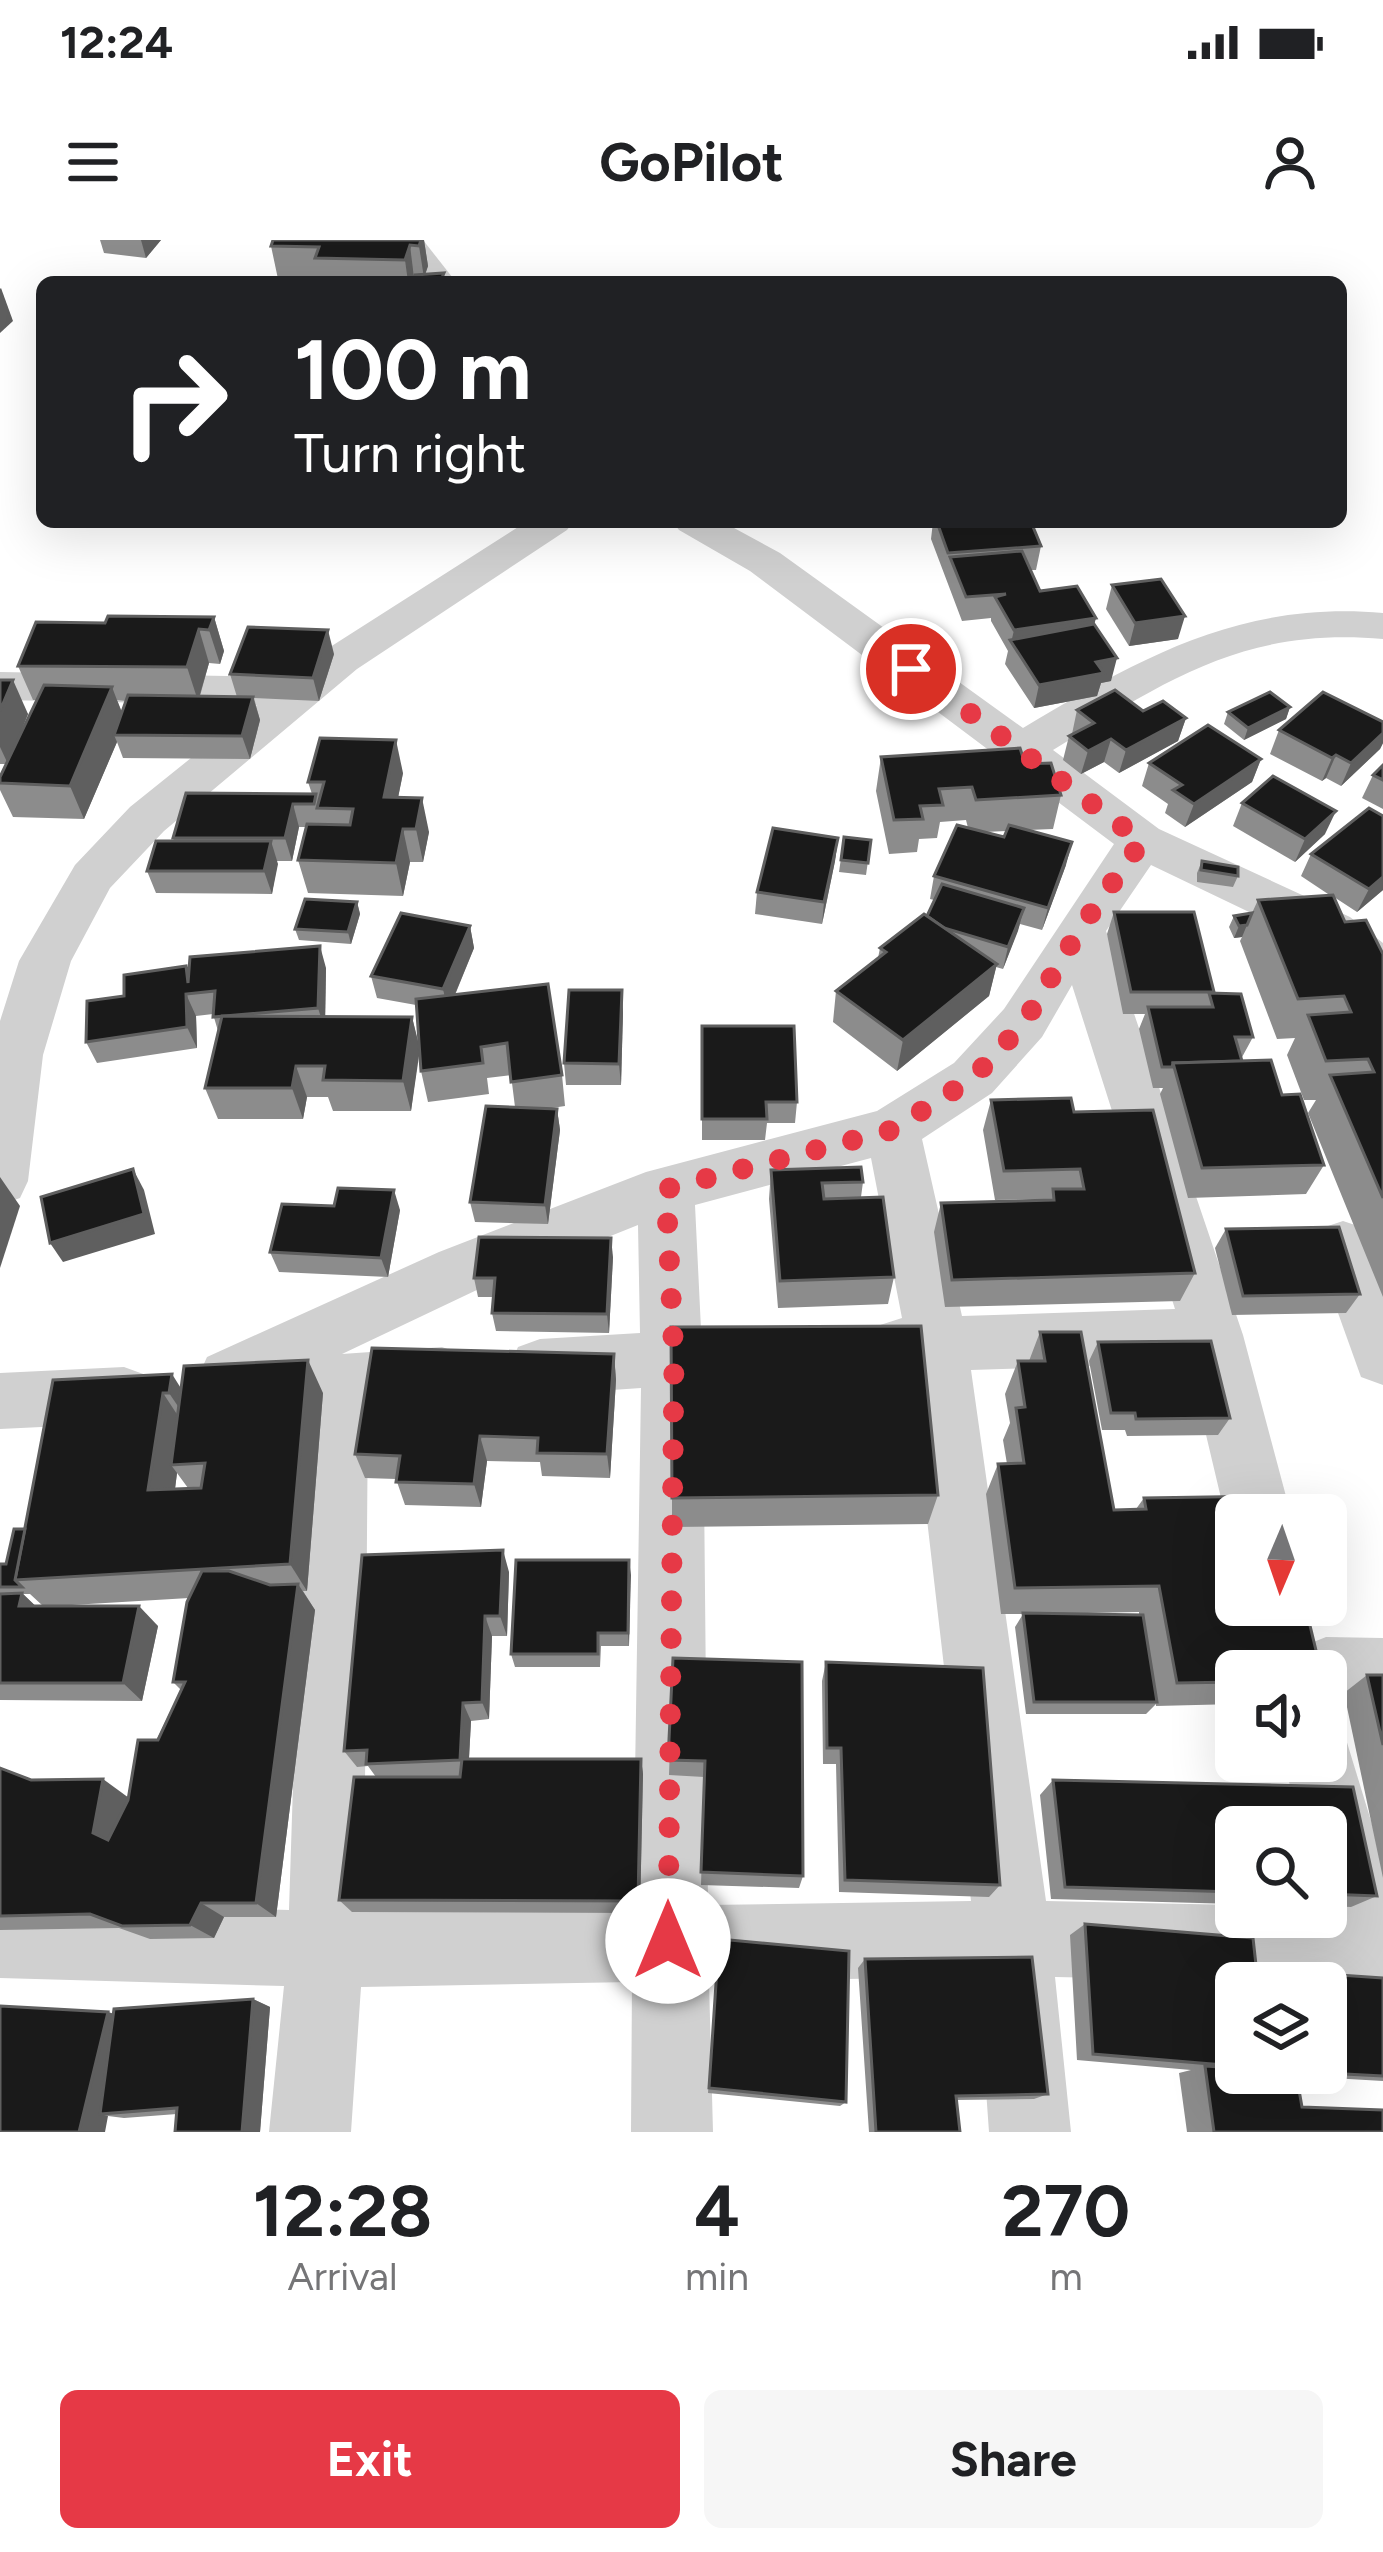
<!DOCTYPE html>
<html lang="en">
<head>
<meta charset="utf-8">
<style>
	body { margin:0; font-family:Figtree,sans-serif; background:#f6f6f6; color:#202124; height:100vh; display:flex; flex-direction:column; font-size:45px; white-space:nowrap }
	* { box-sizing:border-box; margin:0 }
	p { font-size:39px; color:#757577 }
	.icon { flex:none; width:66px; height:66px; fill:none; stroke:currentColor; stroke-width:2; stroke-linecap:round; stroke-linejoin:round }
	.map { position:relative; height:1892px; overflow:hidden }
	.panel { display:flex; flex-direction:column; background:#fff; flex:1 }
	.panel>* { flex:none }
	.banner { position:absolute; left:36px; top:36px; width:1311px; height:252px; border-radius:18px; box-shadow:0 12px 48px #0002; background:#202124; color:#fff; overflow:hidden }
	.needle { width:78px; rotate:182deg }
	.controls { position:absolute; left:1215px; top:1254px; display:grid; gap:24px }
	.controls a { display:grid; place-items:center; width:132px; height:132px; border-radius:18px; background:#fff; box-shadow:0 12px 48px #0002; font-size:60px }
	.pin { position:absolute; display:grid; place-items:center; width:102px; height:102px; color:#fff; margin:-51px; border:6px solid #fff; border-radius:50%; box-shadow:0 3px 12px #0007 }
	.me { position:absolute; width:132px; margin:-66px; rotate:0deg; stroke-linejoin:round; filter:drop-shadow(0 0 9px #0008) }
	.turn { display:flex; align-items:center; gap:42px; height:252px; padding:0 60px; font-size:54px }
	.turn .icon { width:156px; height:156px; stroke-width:2.5 }
	.turn b { display:block; font-size:84px; line-height:102px }
	.eta { display:flex; justify-content:space-evenly; align-items:center; height:204px; text-align:center }
	.eta b { font-size:72px; font-weight:700; line-height:84px }
	.action { display:flex; gap:24px; margin-top:auto; padding:24px 60px }
	.action a { flex:1; height:138px; border-radius:18px; background:#e63946; color:#fff; font-size:48px; font-weight:700; line-height:138px; text-align:center }
	.action a+a { background:#f6f6f6; color:#202124 }
	.status { display:flex; justify-content:space-between; align-items:center; height:84px; padding:0 60px; background:#fff; direction:ltr }
	.status svg { height:33px; fill:currentColor }
	header { display:flex; justify-content:space-between; align-items:center; height:156px; padding:0 60px; background:#fff; font-size:54px; font-weight:700 }
	.map>svg:first-child { display:block }
	.lines { fill:none; stroke-linecap:round; stroke-linejoin:round }
	.street { fill:#d0d0d0; fill-rule:evenodd }
	.wall { fill:#8c8c8c; fill-rule:evenodd }
	.shaded-wall { fill:#5f5f5f }
	.building { fill:#1a1a1a; stroke:#5f5f5f; stroke-width:3 }
	.route { stroke:#e63946; stroke-width:21; stroke-dasharray:0 37.8 }
</style>
</head>
<body>
<div class="status"><b>12:24</b><svg viewBox="0 0 49 12"><path d="M0 12V9h3v3zM5 12V6h3v6zM10 12V3h3v9zM15 12V0h3v12zM26 1h20v11H26zM47 4h2v5h-2z"/></svg></div>
<header><svg class="icon" aria-label="menu" viewBox="0 0 24 24"><path d="M4 6h16M4 12h16M4 18h16"/></svg>GoPilot<svg class="icon" aria-label="person" viewBox="0 0 24 24"><circle cx="12" cy="8" r="4"/><path d="M4 21q1-7 8-7t8 7"/></svg></header>
<div class="map">
<svg width="1383" height="1892" viewBox="0 0 1383 1892">
	<rect width="100%" height="100%" fill="#fff"/>
	<g class="lines">
		<g class="street">
			<path d="M390 0H423L456 42H421Z"/>
			<path d="M526 282H573L567 290 357 429 164 591 110 648 71 721 43 815 28 941 20 958 0 965V781L19 721 75 625 130 567 257 465 0 460V432L292 437 327 409Z"/>
			<path d="M673 282H723L780 313 1023 488C1142 417 1240 361 1383 373V399C1244 387 1167 440 1053 510L1159 589 1350 677 1383 703V750L1365 745 1314 703 1151 625 1106 691 1243 1095 1291 1275H1236L1235 1297 1225 1275 1189 1123 971 1130 1046 1661 1236 1665V1677H1326V1587H1300L1284 1521H1326V1488L1345 1496 1383 1620V1802L1355 1791 1339 1743 1055 1737 1071 1892H989L978 1737 709 1741 713 1892H631L632 1742 361 1747 351 1892H269L284 1746 0 1738V1662L289 1670 305 1172C257 1175 221 1187 198 1137L207 1117 439 1012 646 932 877 871 954 823 1004 769 1114 604 750 331 679 290ZM1072 745 1175 1069 962 1076 922 899 992 853 1042 797ZM871 918 902 1078 877 1086 868 1105 877 1124 910 1132 971 1661 708 1665 703 1143 747 1140 769 1132 778 1113 769 1094 747 1086 701 1089 695 965ZM638 985 640 1093 540 1099 518 1107 509 1127 518 1147 540 1155 641 1148 633 1666 364 1670 368 1168 442 1163 464 1155 473 1135 464 1115 442 1107 342 1114 481 1048Z"/>
			<path d="M1343 981 1364 988 1383 1035V1145L1361 1137 1314 1006 1322 988Z"/>
			<path d="M124 1127 146 1135 155 1155 146 1175 124 1183 0 1189V1133Z"/>
			<path d="M1326 1397 1383 1398V1468L1326 1467V1431H1292L1301 1407Z"/>
		</g>
	</g>
	<g class="wall">
		<path d="M100 0H161L146 18 104 13Z"/>
		<path d="M424 0 428 26 425 34 444 33 445 42H320L319 40 278 39 271 6Z"/>
		<path d="M933 282H1031L1041 306 1036 330H1031L1040 351 1094 385 1111 441 1101 443 1097 456 1034 468 1005 424 1008 411 991 381V378L962 381 931 299Z"/>
		<path d="M1112 345 1178 399 1129 406 1106 369Z"/>
		<path d="M214 377 224 411 220 424 209 423 200 456 237 457 230 434 334 414 319 461 254 458 260 480 250 519 123 518 117 502 84 579 13 577 0 550V537L6 524H0V440L28 474 16 504 37 460H33L18 426 105 383ZM117 460 126 461 122 472Z"/>
		<path d="M1290 467 1286 479 1244 500 1224 484 1228 472Z"/>
		<path d="M1077 470 1143 471 1186 478 1178 501 1119 533 1104 522 1081 534 1063 520 1069 496 1072 494Z"/>
		<path d="M1383 482V503L1380 509 1341 546 1326 538 1322 541 1270 514 1279 490Z"/>
		<path d="M881 517 1025 524 1061 555 1053 589 1028 590 1066 625 1042 690 1020 684 1003 729 996 727 989 756 897 831 833 782 836 751 878 718 880 708 927 676 934 660 930 659 934 636 968 588 966 580 940 582 937 598 919 599 917 612 889 614 876 551ZM1006 591 1004 597 985 592Z"/>
		<path d="M1261 519 1252 542 1185 587 1165 573 1168 564 1142 546 1149 523Z"/>
		<path d="M1383 525V569L1362 558 1373 535Z"/>
		<path d="M403 533 398 558 429 592 423 622H410L403 656 308 653 298 620 307 587H299L292 621H277L272 654 156 653 147 631 174 601 173 598 312 554 308 542Z"/>
		<path d="M1242 563 1325 594 1295 622 1233 586Z"/>
		<path d="M844 597 871 600 866 635 839 632Z"/>
		<path d="M838 598 835 621 822 684 755 674 757 652Z"/>
		<path d="M1311 614 1383 650 1357 672 1334 657 1345 682 1383 714V1057L1308 873 1316 860H1304L1287 815 1295 798 1277 799 1240 701 1242 697 1234 698 1229 687 1234 676 1252 673 1258 660 1331 656 1301 636Z"/>
		<path d="M1202 621 1238 636 1233 647 1197 642V633Z"/>
		<path d="M357 662 360 674 351 704 299 700 295 689Z"/>
		<path d="M1114 672 1214 752 1253 797 1241 819 1242 821 1282 855 1324 925 1306 954 1188 958 1160 854 1163 848H1153L1139 789 1145 774H1123L1107 694Z"/>
		<path d="M470 686 474 708 455 755 562 835 565 866 545 869H557L560 890 548 984 475 982 470 962 515 867 511 835 487 838 489 854 428 862 421 831 419 810 411 871H333L328 857H307L303 879H218L205 848 218 791 213 774 196 776 197 808 97 823 86 802 124 756 189 734 326 728 325 777H412L419 807 416 765 377 758 371 736Z"/>
		<path d="M623 772 621 845H566L564 823Z"/>
		<path d="M702 786 797 862 795 883H767L765 900H702Z"/>
		<path d="M991 860 1074 872 1195 1033 1180 1061 945 1067 934 992 941 963 1049 959 995 960 983 890Z"/>
		<path d="M771 930 863 942 861 957 894 1037 888 1064 778 1068 769 959Z"/>
		<path d="M400 970 388 1037 279 1032 270 1012Z"/>
		<path d="M1226 989 1360 1054 1346 1073 1232 1075 1215 1008Z"/>
		<path d="M613 1017 609 1093 496 1091 492 1073 494 1057H478L474 1038Z"/>
		<path d="M1040 1092 1114 1270 1136 1269 1144 1258 1236 1431V1464L1156 1466V1464L1146 1474H1026L1015 1387 1023 1374H1001L986 1254 998 1224H1007L1003 1200 1010 1183 1005 1154 1018 1121H1029ZM1139 1372V1375L1035 1374Z"/>
		<path d="M1098 1102 1230 1178 1218 1195 1127 1196 1125 1190H1102L1089 1121Z"/>
		<path d="M614 1114 616 1140 610 1238 542 1236 540 1222 487 1221 481 1267 405 1265 396 1239 365 1238 355 1214Z"/>
		<path d="M53 1140 181 1149 323 1153 307 1351H303L315 1370 276 1677H224L214 1698 150 1699 119 1688 0 1690V1528L31 1540 128 1557 181 1450 173 1442 189 1358 55 1366 158 1386 142 1461 0 1460V1324H6L25 1289ZM177 1233 188 1248 175 1249ZM23 1354H30L43 1366H35Z"/>
		<path d="M938 1255 928 1284 672 1287V1258Z"/>
		<path d="M629 1320V1406H601L600 1427H515L511 1414Z"/>
		<path d="M509 1332 507 1396H492L489 1479 471 1481 469 1519H641L643 1534 640 1673 352 1672 339 1660 376 1537 368 1526 357 1527 344 1511Z"/>
		<path d="M673 1418 803 1636 799 1648 701 1645 704 1537 669 1535Z"/>
		<path d="M826 1422 1000 1645 989 1657 839 1652 836 1524H823L822 1441Z"/>
		<path d="M1367 1435H1383V1638L1344 1453Z"/>
		<path d="M1053 1540 1353 1547 1377 1656 1351 1667 1326 1666V1587H1236V1664L1051 1659 1040 1555Z"/>
		<path d="M1085 1684 1257 1734 1267 1730 1383 1738V1841L1297 1836 1302 1867 1383 1892H1187L1179 1833 1191 1830 1077 1820 1070 1695ZM1236 1743H1326V1833H1236Z"/>
		<path d="M719 1699 846 1862 840 1866 708 1853Z"/>
		<path d="M865 1719 1048 1854 1034 1859 956 1860 960 1892H869L858 1728Z"/>
		<path d="M253 1759 270 1767 260 1892H175L177 1874 124 1878 108 1876 0 1892 108 1772 114 1774Z"/>
	</g>
	<g class="shaded-wall">
		<path d="M141 0H161L146 18Z"/>
		<path d="M421 0H424L428 26 424 38 419 6Z"/>
		<path d="M410 5 414 38 413 42H408L405 20Z"/>
		<path d="M1 48 13 81 0 93V49Z"/>
		<path d="M1185 376 1178 399 1129 406 1135 383Z"/>
		<path d="M214 377 224 411 220 424 209 390Z"/>
		<path d="M1096 378 1090 401 1011 403 1014 390Z"/>
		<path d="M199 389 209 423 198 461 187 427Z"/>
		<path d="M328 390 334 414 319 461 313 438Z"/>
		<path d="M1117 418 1111 441 1101 443 1097 456 1034 468 1039 445 1096 422Z"/>
		<path d="M13 440 28 474 8 524 0 507V471Z"/>
		<path d="M112 447 125 481 114 495 117 502 84 579 70 546Z"/>
		<path d="M253 457 260 480 250 519 242 496Z"/>
		<path d="M1290 467 1286 479 1244 500 1248 488Z"/>
		<path d="M1186 478 1178 501 1119 533 1126 510Z"/>
		<path d="M1383 493V503L1380 509 1341 546 1351 523Z"/>
		<path d="M1111 499 1104 522 1081 534 1088 511Z"/>
		<path d="M396 500 403 533 394 577 384 557Z"/>
		<path d="M1336 515 1326 538 1322 541 1332 518Z"/>
		<path d="M1261 519 1252 542 1185 587 1194 564Z"/>
		<path d="M422 558 429 592 423 622 416 589Z"/>
		<path d="M293 564 299 587 292 621 285 598Z"/>
		<path d="M1336 571 1325 594 1295 622 1305 599Z"/>
		<path d="M403 589 410 622 403 656 396 623Z"/>
		<path d="M838 598 835 621 822 684 824 662Z"/>
		<path d="M271 601 278 624 272 654 264 631Z"/>
		<path d="M1072 602 1066 625 1042 690 1048 668Z"/>
		<path d="M1383 637V650L1357 672 1369 649Z"/>
		<path d="M357 662 360 674 351 704 348 692Z"/>
		<path d="M1024 668 1018 691 1003 729 1008 707Z"/>
		<path d="M1247 685 1242 697 1234 698 1239 686Z"/>
		<path d="M470 686 474 708 448 771 443 749Z"/>
		<path d="M320 706 326 728 325 790 318 768Z"/>
		<path d="M997 724 989 756 897 831 903 800Z"/>
		<path d="M622 750 623 772 621 845 619 824Z"/>
		<path d="M186 754 196 776 197 808 187 787Z"/>
		<path d="M412 777 420 809 411 871 403 841Z"/>
		<path d="M296 826 307 857 303 879 292 848Z"/>
		<path d="M557 869 560 890 548 984 545 965Z"/>
		<path d="M133 929 144 950 155 994 63 1022 50 1003Z"/>
		<path d="M0 937 20 966 0 1028Z"/>
		<path d="M394 950 400 970 388 1037 381 1018Z"/>
		<path d="M611 998 613 1017 609 1093 607 1074Z"/>
		<path d="M614 1114 616 1140 610 1238 607 1214Z"/>
		<path d="M308 1120 323 1153 307 1351 290 1324Z"/>
		<path d="M172 1134 192 1166 190 1184 169 1153Z"/>
		<path d="M163 1153 184 1185 171 1225 177 1233 171 1280 148 1250Z"/>
		<path d="M480 1196 487 1221 481 1267 474 1244Z"/>
		<path d="M503 1310 509 1332 507 1396 500 1376Z"/>
		<path d="M629 1320 631 1335 629 1406 628 1393Z"/>
		<path d="M298 1344 315 1370 276 1677 256 1663Z"/>
		<path d="M22 1353 44 1374 19 1366Z"/>
		<path d="M139 1366 158 1386 142 1461 123 1443Z"/>
		<path d="M485 1376 492 1396 489 1479 482 1462Z"/>
		<path d="M463 1463 471 1481 468 1535 460 1520Z"/>
		<path d="M641 1519 643 1534 640 1673 638 1661Z"/>
		<path d="M103 1539 129 1558 121 1610 93 1593Z"/>
		<path d="M201 1663 224 1677 214 1698 190 1685Z"/>
		<path d="M253 1759 270 1767 260 1892H242Z"/>
		<path d="M108 1772 131 1780 100 1874 108 1876 105 1892H79Z"/>
	</g>
	<g class="building">
		<path d="M273 0H421L419 6 410 5 405 20 315 18 319 7 271 6Z"/>
		<path d="M444 33 440 42H412L415 35Z"/>
		<path d="M937 282H1031L1041 306 948 313Z"/>
		<path d="M1022 311 1040 351 1077 346 1096 378 1014 390 995 357 1006 354 966 357 950 317Z"/>
		<path d="M1161 339 1185 376 1135 383 1112 345Z"/>
		<path d="M108 376 214 377 209 390 199 389 187 427 18 426 36 382 105 383Z"/>
		<path d="M1094 384 1117 418 1096 422 1104 433 1039 445 1010 400Z"/>
		<path d="M248 387 328 390 313 438 230 434Z"/>
		<path d="M0 440H13L0 471Z"/>
		<path d="M44 445 112 447 70 546 0 543V537Z"/>
		<path d="M1115 450 1143 471 1163 461 1186 478 1126 510 1111 499 1088 511 1069 496 1094 483 1077 470Z"/>
		<path d="M1270 452 1290 467 1248 488 1228 472Z"/>
		<path d="M1323 452 1383 482V493L1351 523 1336 515 1332 518 1279 490Z"/>
		<path d="M128 455 253 457 242 496 114 495Z"/>
		<path d="M1208 485 1261 519 1194 564 1173 550 1182 545 1149 523Z"/>
		<path d="M320 498 396 500 384 557 422 558 416 589H403L396 623 298 620 307 584 350 585 353 569 317 568 324 542H308Z"/>
		<path d="M1020 508 1025 524 1051 523 1061 555 976 560 972 547 939 549 943 565 920 566 923 579 894 580 881 517Z"/>
		<path d="M1383 525V540L1373 535Z"/>
		<path d="M1273 536 1336 571 1305 599 1242 563Z"/>
		<path d="M186 553 316 554 314 564H293L285 598H173Z"/>
		<path d="M1369 568 1383 576V637L1369 649 1311 614Z"/>
		<path d="M957 585 1004 597 1009 585 1072 602 1048 668 934 636Z"/>
		<path d="M773 588 838 598 824 662 757 652Z"/>
		<path d="M844 597 871 600 868 623 841 620Z"/>
		<path d="M156 601H271L264 631H147Z"/>
		<path d="M1202 621 1238 627V636L1201 630Z"/>
		<path d="M942 644 1024 668 1008 707 944 688 927 676Z"/>
		<path d="M1333 655 1345 682 1366 680 1383 714V958L1330 835 1374 832 1368 819 1326 821 1308 775 1351 772 1344 756 1298 759 1258 660Z"/>
		<path d="M305 659 357 662 348 692 295 689Z"/>
		<path d="M1114 672H1194L1214 752H1131Z"/>
		<path d="M401 673 470 686 443 749 371 736Z"/>
		<path d="M1252 673 1247 685 1239 686 1234 676Z"/>
		<path d="M924 674 997 724 903 800 836 751 886 712 880 708Z"/>
		<path d="M320 706 318 768 213 777 215 751 186 754 187 787 86 802 87 761 124 756V735L186 726 188 743 190 717Z"/>
		<path d="M548 744 562 835 511 842 507 803 481 807 483 823 421 831 416 759Z"/>
		<path d="M569 750H622L619 824 564 823Z"/>
		<path d="M1209 753 1241 754 1253 797H1235L1242 821 1173 823 1172 827H1162L1148 767H1213Z"/>
		<path d="M222 776 412 777 403 841 323 840 325 826H296L292 848H205Z"/>
		<path d="M702 786H794L797 862H766L767 879H702Z"/>
		<path d="M1271 820 1282 855 1300 854 1324 925 1202 928 1173 823Z"/>
		<path d="M1071 858 1074 872 1153 870 1195 1033 952 1040 941 963 1054 960 1053 949H1084L1080 929 1004 931 991 860Z"/>
		<path d="M486 866 557 869 545 965 470 962Z"/>
		<path d="M861 927 863 942 822 943 824 959 883 957 894 1037 780 1041 771 930Z"/>
		<path d="M133 929 144 974 50 1003 41 957Z"/>
		<path d="M338 948 394 950 381 1018 270 1012 282 964 334 966Z"/>
		<path d="M1339 987 1360 1054 1243 1056 1226 989Z"/>
		<path d="M479 997 611 998 607 1074 492 1073 495 1038H474Z"/>
		<path d="M921 1086 938 1255 672 1258 671 1087Z"/>
		<path d="M1040 1092H1081L1114 1270 1146 1269 1144 1258 1278 1256 1283 1275H1236V1365H1305L1321 1431H1236V1442L1177 1443 1159 1346 1015 1348 998 1224 1024 1223 1016 1168 1025 1167 1018 1121H1045Z"/>
		<path d="M1211 1101 1230 1178 1136 1179 1135 1173H1111L1098 1102Z"/>
		<path d="M372 1108 614 1114 607 1214 537 1213 538 1198 480 1196 474 1244 396 1242 400 1216 355 1214Z"/>
		<path d="M308 1120 290 1324 15 1340 53 1140 172 1134 169 1153H163L148 1250 201 1248 205 1223 171 1225 184 1126Z"/>
		<path d="M14 1289H25L15 1340 22 1347H0V1324H6Z"/>
		<path d="M503 1310 500 1376H485L482 1462 463 1463 460 1520 366 1524 367 1510 344 1511 362 1315Z"/>
		<path d="M516 1320H629L628 1393H598V1414H511Z"/>
		<path d="M202 1331H229L270 1345 298 1344 256 1663H201L190 1685 122 1686 90 1674 0 1676V1528L31 1540 103 1539 93 1593 108 1600 128 1560 138 1500H158L185 1442H173L187 1362Z"/>
		<path d="M22 1353 19 1366H139L123 1443H0V1354Z"/>
		<path d="M1023 1373 1143 1375 1157 1462H1034Z"/>
		<path d="M673 1418 802 1422 803 1636 701 1632 705 1521 668 1520Z"/>
		<path d="M826 1422 983 1428 1000 1645 845 1640 841 1508H827Z"/>
		<path d="M1367 1435H1383V1505Z"/>
		<path d="M462 1519H641L638 1661 339 1660 354 1537H460Z"/>
		<path d="M1053 1540 1353 1547 1377 1656 1326 1654V1587H1236V1652L1065 1647Z"/>
		<path d="M1085 1684 1253 1698 1258 1743H1236V1826L1093 1814Z"/>
		<path d="M719 1699 849 1711 846 1862 709 1848Z"/>
		<path d="M1032 1717 1048 1854 956 1856 960 1892H876L865 1719Z"/>
		<path d="M1267 1730 1383 1738V1836L1326 1833V1743H1269Z"/>
		<path d="M253 1759 242 1892H175L177 1868 100 1874 114 1769Z"/>
		<path d="M0 1766 108 1772 79 1892H0Z"/>
		<path d="M1205 1826 1236 1828V1833H1296L1302 1867 1383 1870V1892H1214Z"/>
	</g>
	<g class="lines">
		<path class="route" d="M668 1701 674 1118 666 949 892 890 973 838 1024 783 1080 689 1142 601 911 429"/>
	</g>
</svg>
<div class="controls">
<a><svg class="needle" viewBox="-14 -14 28 28"><path d="M0-13l5 13h-10z" fill="#e53935"/><path d="M0 13l5-13h-10z" fill="#757577"/></svg></a>
<a><svg class="icon" aria-label="sound" viewBox="0 0 24 24"><path d="M4 9h4l5-4v14l-5-4H4zM17 9q2 3 0 6"/></svg></a>
<a><svg class="icon" aria-label="search" viewBox="0 0 24 24"><circle cx="10" cy="10" r="6"/><path d="M15 15l6 6"/></svg></a>
<a><svg class="icon" aria-label="layers" viewBox="0 0 24 24"><path d="M12 4l9 5-9 5-9-5zM3 14l9 5 9-5"/></svg></a>
</div>
<div class="pin" style="left:911px;top:429px;background:#d93025"><svg class="icon" aria-label="arrive" viewBox="0 0 24 24"><path d="M6 21V4h12l-3 4 3 4H6"/></svg></div>
<svg class="me" style="left:668px;top:1701px" viewBox="-20 -20 40 40"><circle r="19" fill="#fff"/><path d="M0-13L10 11 0 6-10 11z" fill="#e63946"/></svg>
<div class="banner">
<div class="turn"><svg class="icon" aria-label="right" viewBox="0 0 24 24"><path d="M7 20v-9h11M14 6l5 5-5 5"/></svg><div><b>100 m</b>Turn right</div></div>
</div>
</div>
<section class="panel">
<div class="eta">
<div><b>12:28</b><p>Arrival</p></div>
<div><b>4</b><p>min</p></div>
<div><b>270</b><p>m</p></div>
</div>
<div class="action"><a>Exit</a><a>Share</a></div>
</section>
</body>
</html>
